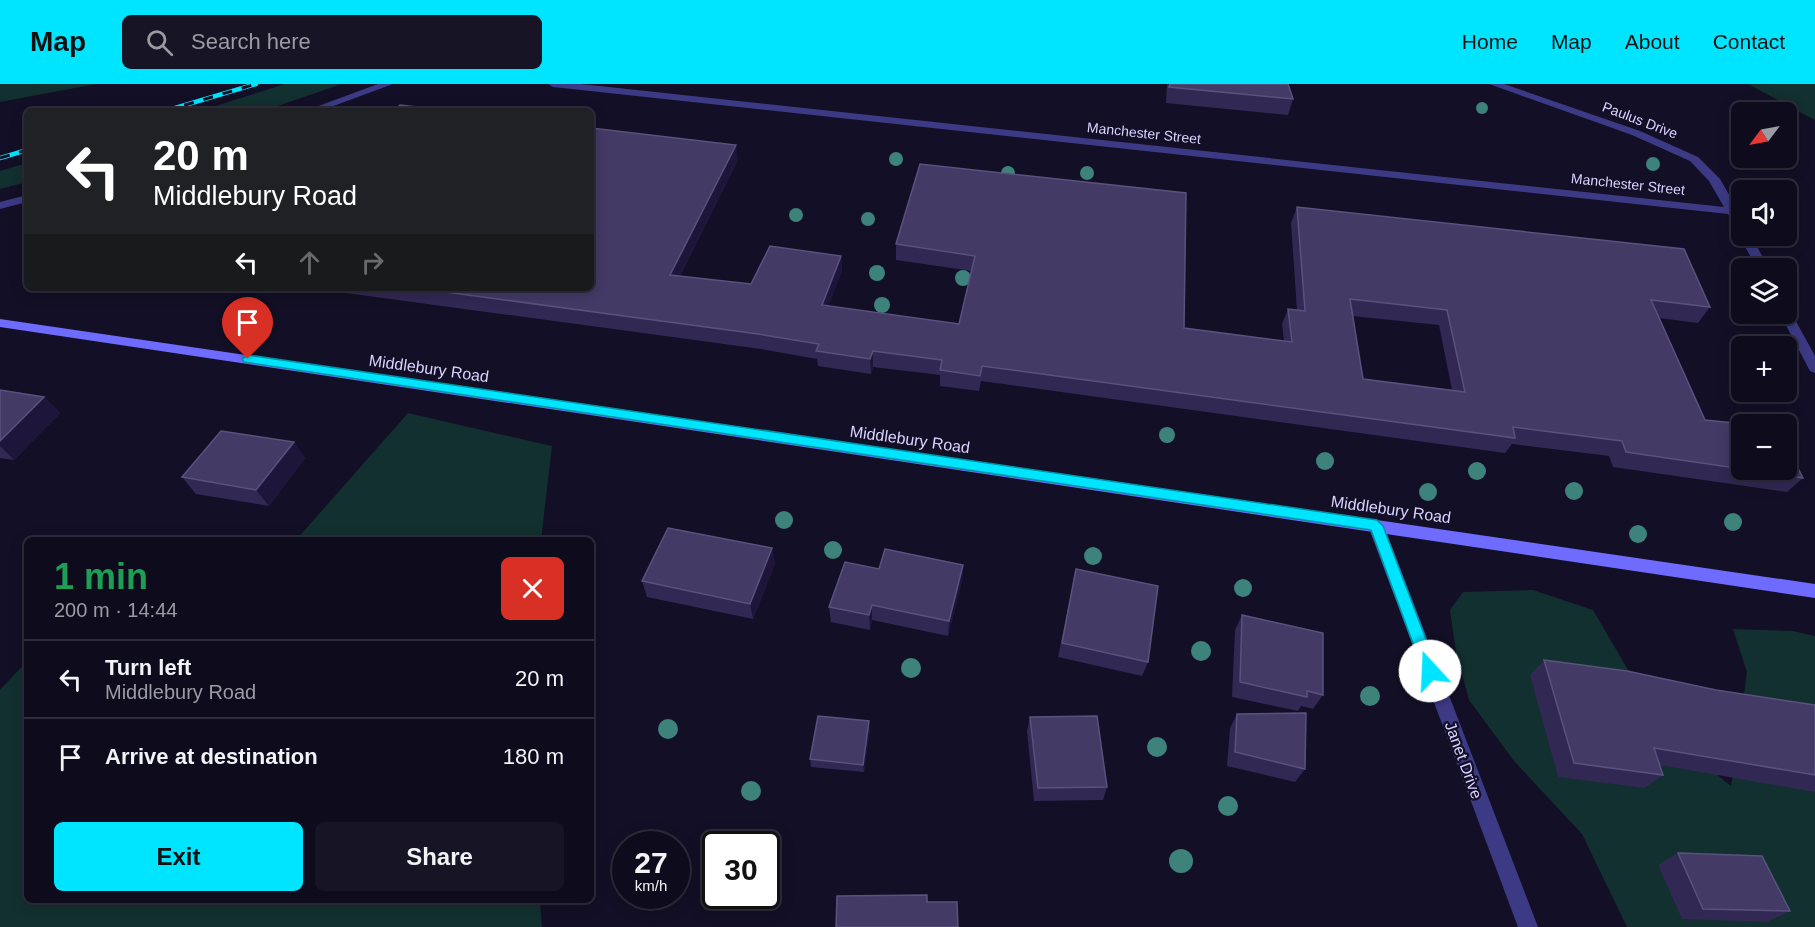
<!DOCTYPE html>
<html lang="en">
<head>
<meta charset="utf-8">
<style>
	body { margin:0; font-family:Helvetica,sans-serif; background:#171425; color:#f1f3f6; height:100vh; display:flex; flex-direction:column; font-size:22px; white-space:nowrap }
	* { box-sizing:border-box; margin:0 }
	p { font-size:20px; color:#9b9ba3 }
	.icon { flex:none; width:33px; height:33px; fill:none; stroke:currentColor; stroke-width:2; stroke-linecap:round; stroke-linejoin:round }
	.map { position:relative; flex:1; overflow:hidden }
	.panel { position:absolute; left:24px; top:453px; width:570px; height:366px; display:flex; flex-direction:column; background:#0e0b1c; border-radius:9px; box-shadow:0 3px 15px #0003,0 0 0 2px #2e2b3b }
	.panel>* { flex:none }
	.hud { position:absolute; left:24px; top:24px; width:570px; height:183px; border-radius:9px; box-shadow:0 3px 15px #0003,0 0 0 2px #2e2b3b; background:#202124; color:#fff; overflow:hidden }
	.needle { width:39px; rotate:238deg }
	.tools { position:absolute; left:1731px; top:18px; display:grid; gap:12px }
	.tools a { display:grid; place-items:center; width:66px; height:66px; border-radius:9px; background:#0e0b1c; box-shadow:0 3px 15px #0003,0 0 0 2px #2e2b3b; font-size:30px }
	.speed { position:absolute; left:612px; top:747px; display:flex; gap:12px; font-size:30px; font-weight:700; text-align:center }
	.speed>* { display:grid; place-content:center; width:78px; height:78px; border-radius:50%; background:#0e0b1c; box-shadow:0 3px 15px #0003,0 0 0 2px #2e2b3b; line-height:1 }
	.speed small { font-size:15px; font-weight:400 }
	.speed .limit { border:3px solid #111; border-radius:9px; background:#fff; color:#111 }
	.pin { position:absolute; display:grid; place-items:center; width:51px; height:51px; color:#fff; margin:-62px -26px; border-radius:50% 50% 50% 0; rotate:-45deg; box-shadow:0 0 6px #0007 }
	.pin .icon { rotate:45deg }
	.me { position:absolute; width:66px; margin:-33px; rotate:340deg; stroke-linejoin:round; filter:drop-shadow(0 0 4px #0008) }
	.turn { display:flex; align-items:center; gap:21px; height:126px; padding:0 30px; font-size:27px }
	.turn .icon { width:78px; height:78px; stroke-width:2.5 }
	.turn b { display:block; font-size:42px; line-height:51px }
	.lanes { display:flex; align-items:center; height:57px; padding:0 30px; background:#0003; justify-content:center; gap:30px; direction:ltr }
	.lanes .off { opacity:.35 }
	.round { display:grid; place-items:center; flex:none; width:63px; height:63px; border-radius:9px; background:#171425 }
	.head { display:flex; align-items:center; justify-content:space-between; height:102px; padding:0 30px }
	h1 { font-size:36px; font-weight:700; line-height:45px; color:#1e9e55 }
	.cta { display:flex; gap:12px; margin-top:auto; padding:12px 30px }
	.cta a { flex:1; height:69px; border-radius:9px; background:#00e5ff; color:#111; font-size:24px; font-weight:700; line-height:69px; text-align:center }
	.cta a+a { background:#171425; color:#f1f3f6 }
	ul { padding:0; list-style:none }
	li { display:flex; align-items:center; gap:18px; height:78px; padding:0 30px; border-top:2px solid #2e2b3b }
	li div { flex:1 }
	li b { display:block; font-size:22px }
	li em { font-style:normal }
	header { display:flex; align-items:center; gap:36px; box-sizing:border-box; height:84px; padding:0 30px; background:#00e5ff; color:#111 }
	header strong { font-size:28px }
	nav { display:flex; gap:33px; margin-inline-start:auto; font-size:21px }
	.search { width:420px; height:54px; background:#171425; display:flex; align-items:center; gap:15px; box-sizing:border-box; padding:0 21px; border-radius:9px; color:#9b9ba3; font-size:22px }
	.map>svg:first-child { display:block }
	.green { fill:#12302f }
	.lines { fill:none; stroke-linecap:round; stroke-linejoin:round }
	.street { fill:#3d3a85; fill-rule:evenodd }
	.secondary { fill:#6f6bff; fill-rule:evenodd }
	.rail-casing { stroke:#00e5ff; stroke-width:4.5 }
	.rail { stroke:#130f26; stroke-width:3; stroke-dasharray:10; stroke-linecap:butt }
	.tree { fill:#3d827b }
	.wall { fill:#312854; fill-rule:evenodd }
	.shaded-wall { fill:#1d163a }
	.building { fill:#433a66; stroke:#5a527e; stroke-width:1.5; fill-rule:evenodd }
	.route { fill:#00e5ff; stroke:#0095a6; stroke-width:1.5 }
	.labels { text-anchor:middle; stroke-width:4.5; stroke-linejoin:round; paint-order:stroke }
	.far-street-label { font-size:14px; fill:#d9d4ff; stroke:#130f26 }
	.street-label { font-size:16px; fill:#d9d4ff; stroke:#130f26 }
</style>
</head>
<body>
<header>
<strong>Map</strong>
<div class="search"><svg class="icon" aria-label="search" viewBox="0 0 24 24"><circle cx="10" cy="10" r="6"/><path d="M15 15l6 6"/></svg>Search here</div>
<nav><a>Home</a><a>Map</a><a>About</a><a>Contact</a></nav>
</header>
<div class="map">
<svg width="1815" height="843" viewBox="0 0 1815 843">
	<rect width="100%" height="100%" fill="#130f26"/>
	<g class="green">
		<path d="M0 0H96L0 18Z"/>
		<path d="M285 0H342L263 27H200Z"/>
		<path d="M1748 0H1815V36L1807 32Z"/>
		<path d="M27 79V98L0 105V87Z"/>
		<path d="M408 329 552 362 541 456H296Z"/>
		<path d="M1533 506 1593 526 1634 596 1696 674 1731 702 1747 588 1733 545 1793 547 1815 552V843H1627L1582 750 1514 677 1469 616 1456 568 1450 526 1463 508Z"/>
		<path d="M27 577V816H540L542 843H0V606Z"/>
	</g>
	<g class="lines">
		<g class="street">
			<path d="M378 0H393L320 27H305Z"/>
			<path d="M548 0H581L1724 123 1709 97 1690 77 1632 51 1489 0H1504L1640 47 1698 73 1720 95 1742 133V147L1738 146 1728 130 553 3Z"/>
			<path d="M27 111V118L0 125V118Z"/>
			<path d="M1741 149 1751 152 1769 184H1757L1739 152Z"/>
			<path d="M1786 226 1792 230 1815 272V289L1810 287 1780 230H1786Z"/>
			<path d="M1376 436 1381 438 1384 442 1538 843H1518L1368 442 1371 438Z"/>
		</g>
		<path class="secondary" d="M0 235 1815 500V514L0 243Z"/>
		<g class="rail-casing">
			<g id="rail">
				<path d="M165 27 256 0"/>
				<path d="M0 74 27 66"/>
			</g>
		</g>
		<use href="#rail" class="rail"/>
	</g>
	<g class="tree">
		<circle cx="1482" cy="24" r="6"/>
		<circle cx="896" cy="75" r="7"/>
		<circle cx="1653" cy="80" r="7"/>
		<circle cx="1008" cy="89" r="7"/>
		<circle cx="1087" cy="89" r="7"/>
		<circle cx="796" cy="131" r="7"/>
		<circle cx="868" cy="135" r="7"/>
		<circle cx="877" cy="189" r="8"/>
		<circle cx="963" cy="194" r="8"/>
		<circle cx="882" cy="221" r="8"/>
		<circle cx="1167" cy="351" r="8"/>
		<circle cx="1325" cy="377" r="9"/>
		<circle cx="1477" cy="387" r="9"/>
		<circle cx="1574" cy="407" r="9"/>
		<circle cx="1428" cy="408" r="9"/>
		<circle cx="784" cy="436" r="9"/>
		<circle cx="1733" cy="438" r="9"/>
		<circle cx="1638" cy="450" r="9"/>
		<circle cx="833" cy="466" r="9"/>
		<circle cx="1093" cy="472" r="9"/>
		<circle cx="1243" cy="504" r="9"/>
		<circle cx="1201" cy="567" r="10"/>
		<circle cx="911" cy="584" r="10"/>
		<circle cx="1370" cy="612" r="10"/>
		<circle cx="668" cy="645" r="10"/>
		<circle cx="1157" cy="663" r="10"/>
		<circle cx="751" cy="707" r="10"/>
		<circle cx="1228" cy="722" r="10"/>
		<circle cx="1181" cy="777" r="12"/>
	</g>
	<g class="wall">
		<path d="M1167 0H1288L1293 15 1288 31 1166 19Z"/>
		<path d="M738 76 680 192 751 200 841 172 842 187 828 222 959 240 972 187 896 176V160L920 80 1184 244 1284 257 1282 240 1288 225 1297 226 1291 139 1297 123 1710 223 1698 239 1659 234 1705 336 1742 340V386H1786L1803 394 1787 408 1613 383 1609 372 1512 360 1505 369 981 297 979 307 940 302V291L873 283 871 290 818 282 817 275 761 265 309 204H591ZM1352 232 1439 241 1452 306 1363 295Z"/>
		<path d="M0 306 44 313 60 329 14 376 0 374Z"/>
		<path d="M294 358 305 374 269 422 196 410 182 393Z"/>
		<path d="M772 464 775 480 753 535 647 513 642 497Z"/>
		<path d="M963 481 962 496 948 552 872 536 870 546 831 538 829 523 879 485Z"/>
		<path d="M1073 500 1148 578 1142 592 1058 573Z"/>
		<path d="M1242 531 1323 611 1313 625 1301 622 1298 627 1232 613 1235 546Z"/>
		<path d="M1544 576 1716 606 1815 621V708L1660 681 1663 691 1645 704 1558 693 1530 591Z"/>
		<path d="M1237 630 1305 685 1295 698 1227 682 1230 644Z"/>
		<path d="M1030 633 1107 703 1103 716 1034 717 1027 647Z"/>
		<path d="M870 644 864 688 811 683 810 675Z"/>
		<path d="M1678 769 1790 827 1767 838 1682 835 1658 781Z"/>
	</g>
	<g class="shaded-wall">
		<path d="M736 61 738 76 673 206 670 191Z"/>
		<path d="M841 172 842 187 823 237 822 221Z"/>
		<path d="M873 267V283L871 290 870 275Z"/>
		<path d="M44 313 60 329 14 376 0 362V357Z"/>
		<path d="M294 358 305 374 269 422 256 406Z"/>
		<path d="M772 464 775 480 753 535 750 520Z"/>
		<path d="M963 481 962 496 948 552 949 537Z"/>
		<path d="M872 521V536L870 546 869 531Z"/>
		<path d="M869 637 870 644 864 688 863 681Z"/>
	</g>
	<g class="building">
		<path d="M1170 0H1288L1293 15 1169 3Z"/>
		<path d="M400 21 450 27H394Z"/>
		<path d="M591 44 736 61 670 191 751 200 770 162 841 172 822 221 959 240 975 172 896 160 920 80 1186 109 1184 244 1292 258 1288 225 1305 227 1297 123 1684 165 1710 223 1651 216 1705 336 1745 340H1742V385L1626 368 1622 357 1513 343 1515 354 982 282 980 292 940 286 942 276 873 267 870 275 816 267 819 260 758 250 416 204H591ZM1350 215 1447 226 1465 308 1363 295Z"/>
		<path d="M0 306 44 313 0 357Z"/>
		<path d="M221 347 294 358 256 406 182 393Z"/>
		<path d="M1786 361 1803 394 1747 386H1786Z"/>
		<path d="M668 444 772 464 750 520 642 497Z"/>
		<path d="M885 465 963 481 949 537 872 521 869 531 829 523 845 478 879 485Z"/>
		<path d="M1076 485 1158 502 1148 578 1062 559Z"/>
		<path d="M1242 531 1323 549V611L1307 607V613L1240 598Z"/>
		<path d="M1544 576 1627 587 1716 606 1815 621V691L1654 664 1663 691 1574 679Z"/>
		<path d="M1306 629 1305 685 1235 668 1237 630Z"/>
		<path d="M818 632 869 637 863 681 810 675Z"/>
		<path d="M1097 632 1107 703 1038 704 1030 633Z"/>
		<path d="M1678 769 1762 772 1790 827 1703 825Z"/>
		<path d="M927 811V818H957L958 843H836L837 812Z"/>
	</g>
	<path class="route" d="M248 271 1377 436 1383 442 1438 587 1436 592H1425L1371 446 244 278 242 275Z"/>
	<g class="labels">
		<g class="far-street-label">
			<text transform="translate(1640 36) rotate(21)" y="5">Paulus Drive</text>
			<text transform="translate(1144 49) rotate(6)" y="5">Manchester Street</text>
			<text transform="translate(1628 100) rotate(6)" y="5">Manchester Street</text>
		</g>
		<g class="street-label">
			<text transform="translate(429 284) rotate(8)" y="6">Middlebury Road</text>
			<text transform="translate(910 355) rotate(8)" y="6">Middlebury Road</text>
			<text transform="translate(1391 425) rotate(8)" y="6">Middlebury Road</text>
			<text transform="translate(1464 676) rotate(70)" y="6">Janet Drive</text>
		</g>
	</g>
</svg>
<div class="tools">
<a><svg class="needle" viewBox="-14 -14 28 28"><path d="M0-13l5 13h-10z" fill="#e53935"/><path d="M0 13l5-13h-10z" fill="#9b9ba3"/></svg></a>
<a><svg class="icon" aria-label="sound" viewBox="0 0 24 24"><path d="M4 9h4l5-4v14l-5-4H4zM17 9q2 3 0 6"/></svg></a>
<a><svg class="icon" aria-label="layers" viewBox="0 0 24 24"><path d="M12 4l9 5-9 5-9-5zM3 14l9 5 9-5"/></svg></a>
<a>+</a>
<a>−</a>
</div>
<div class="speed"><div>27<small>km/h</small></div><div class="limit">30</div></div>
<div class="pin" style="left:248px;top:275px;background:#d93025"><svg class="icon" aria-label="arrive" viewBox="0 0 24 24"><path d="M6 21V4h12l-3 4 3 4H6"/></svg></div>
<svg class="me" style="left:1430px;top:587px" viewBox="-20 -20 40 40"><circle r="19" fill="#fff"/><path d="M0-13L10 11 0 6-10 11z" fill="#00e5ff"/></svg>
<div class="hud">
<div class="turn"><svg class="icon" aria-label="left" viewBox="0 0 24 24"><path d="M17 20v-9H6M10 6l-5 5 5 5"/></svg><div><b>20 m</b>Middlebury Road</div></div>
<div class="lanes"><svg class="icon" aria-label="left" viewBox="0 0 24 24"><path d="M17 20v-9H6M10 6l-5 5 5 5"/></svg><svg class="icon off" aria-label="ahead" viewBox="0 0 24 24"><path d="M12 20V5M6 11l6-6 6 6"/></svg><svg class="icon off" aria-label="right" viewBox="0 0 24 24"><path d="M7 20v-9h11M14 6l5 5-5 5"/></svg></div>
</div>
<section class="panel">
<div class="head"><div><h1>1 min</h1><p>200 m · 14:44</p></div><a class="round" style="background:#d93025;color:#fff"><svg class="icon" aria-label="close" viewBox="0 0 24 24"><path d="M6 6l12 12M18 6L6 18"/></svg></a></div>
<ul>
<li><svg class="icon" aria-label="left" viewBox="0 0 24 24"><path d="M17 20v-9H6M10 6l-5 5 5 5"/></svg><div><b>Turn left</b><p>Middlebury Road</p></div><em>20 m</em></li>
<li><svg class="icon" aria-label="arrive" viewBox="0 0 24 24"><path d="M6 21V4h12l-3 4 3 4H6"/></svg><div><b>Arrive at destination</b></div><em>180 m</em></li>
</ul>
<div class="cta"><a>Exit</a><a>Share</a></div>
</section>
</div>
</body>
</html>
